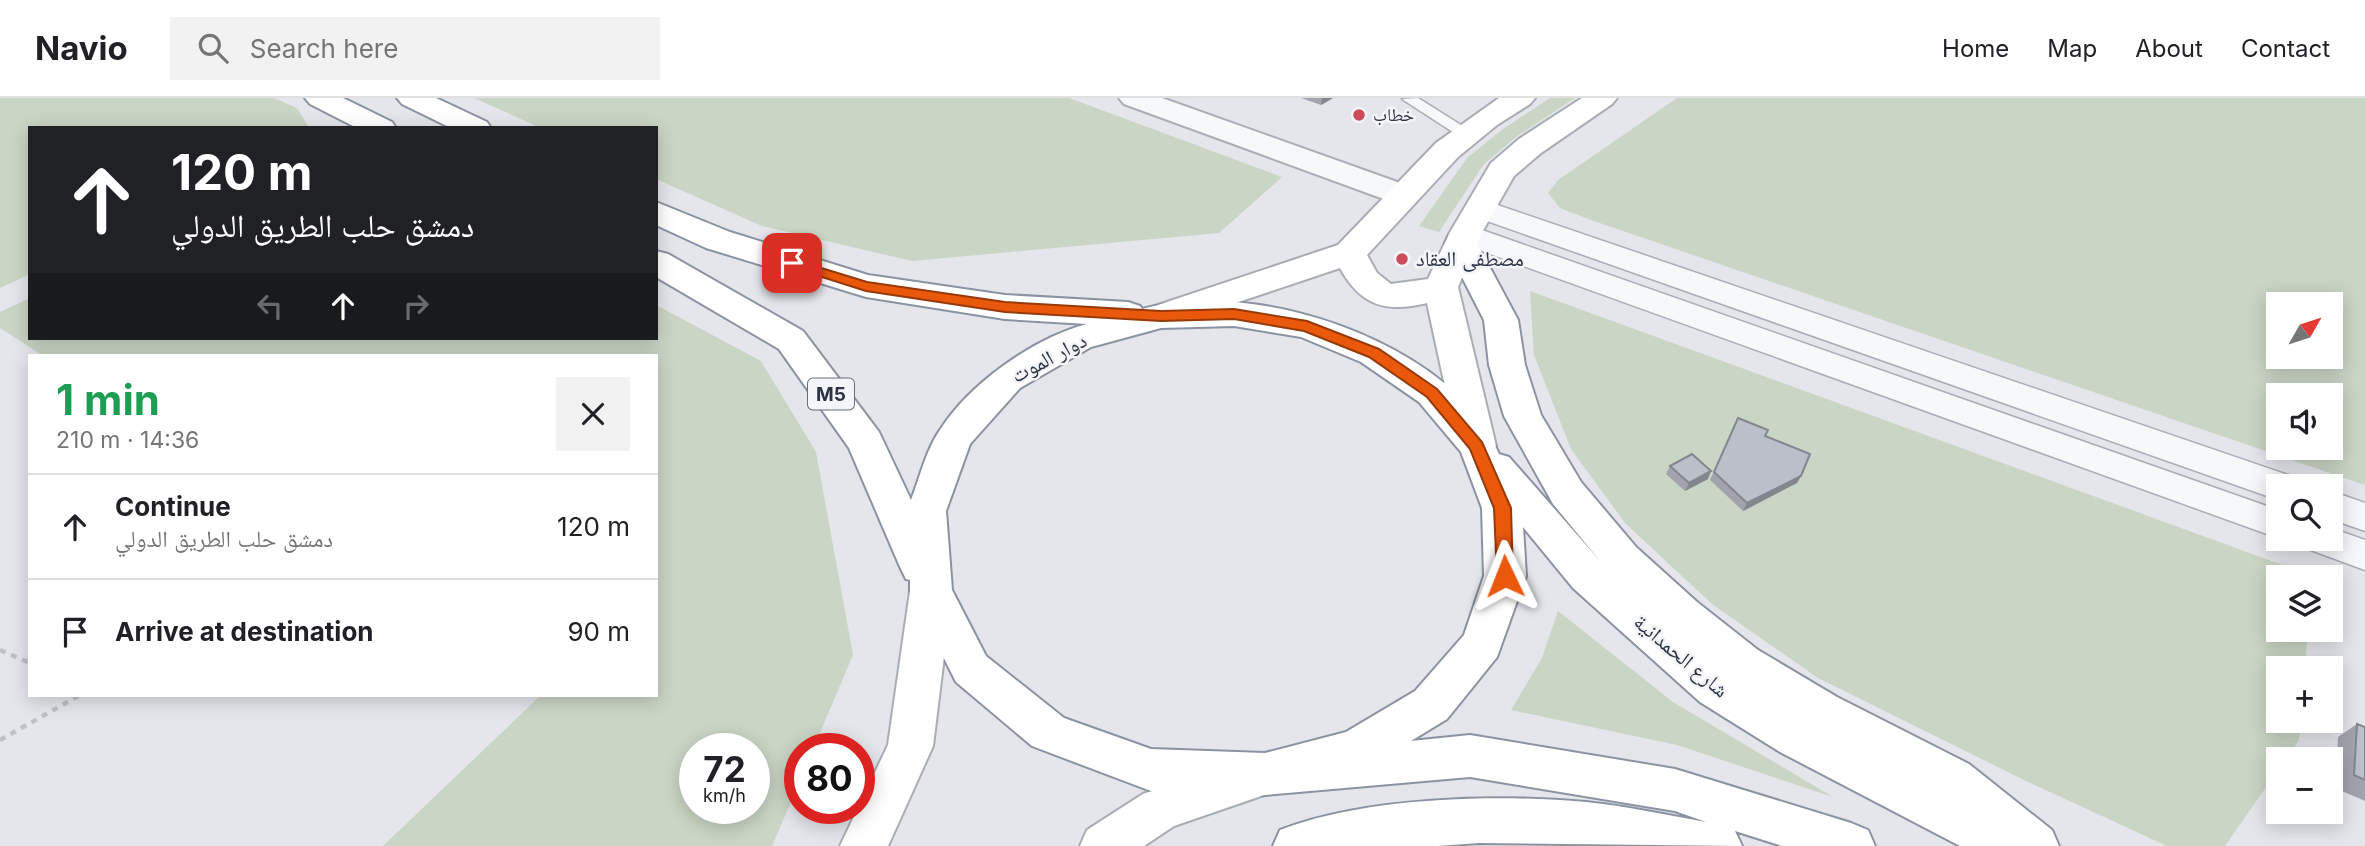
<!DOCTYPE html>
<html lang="en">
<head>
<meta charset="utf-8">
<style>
	body { margin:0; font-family:Inter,"Noto Naskh Arabic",sans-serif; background:#f2f2f2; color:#202124; height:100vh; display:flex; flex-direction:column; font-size:26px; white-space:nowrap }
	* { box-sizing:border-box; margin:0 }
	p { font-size:23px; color:#757577 }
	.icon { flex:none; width:38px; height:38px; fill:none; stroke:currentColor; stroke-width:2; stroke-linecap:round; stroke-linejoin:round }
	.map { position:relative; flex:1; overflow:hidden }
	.sheet { position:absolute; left:28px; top:256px; width:630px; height:343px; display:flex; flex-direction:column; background:#fff; border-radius:0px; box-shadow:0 4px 18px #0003 }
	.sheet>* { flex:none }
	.top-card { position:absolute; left:28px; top:28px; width:630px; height:214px; border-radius:0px; box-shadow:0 4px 18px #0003; background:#202124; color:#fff; overflow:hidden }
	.needle { width:46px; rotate:51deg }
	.fabs { position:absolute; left:2266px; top:194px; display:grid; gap:14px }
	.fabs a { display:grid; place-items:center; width:77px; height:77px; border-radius:0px; background:#fff; box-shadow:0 4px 18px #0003; font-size:35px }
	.speed { position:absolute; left:679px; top:635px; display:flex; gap:14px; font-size:35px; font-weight:700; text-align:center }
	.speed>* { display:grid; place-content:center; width:91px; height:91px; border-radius:50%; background:#fff; box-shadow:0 4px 18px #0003; line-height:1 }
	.speed small { font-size:18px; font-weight:400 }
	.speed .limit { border:10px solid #d22; background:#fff; color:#111 }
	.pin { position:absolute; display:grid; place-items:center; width:60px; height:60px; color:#fff; margin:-30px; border-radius:14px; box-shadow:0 4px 10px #0006 }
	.me { position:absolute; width:77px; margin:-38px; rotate:358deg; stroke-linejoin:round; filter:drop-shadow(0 0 5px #0008) }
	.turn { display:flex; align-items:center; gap:24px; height:147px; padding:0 28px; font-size:32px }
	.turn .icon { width:91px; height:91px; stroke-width:2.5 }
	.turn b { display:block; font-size:49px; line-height:60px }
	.lanes { display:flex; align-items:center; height:66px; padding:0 28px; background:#0003; justify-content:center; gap:35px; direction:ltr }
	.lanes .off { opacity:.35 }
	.round { display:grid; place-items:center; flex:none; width:74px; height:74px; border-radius:0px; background:#f2f2f2 }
	.head { display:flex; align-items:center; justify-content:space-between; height:119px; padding:0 28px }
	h1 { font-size:42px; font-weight:700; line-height:52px; color:#1e9e55 }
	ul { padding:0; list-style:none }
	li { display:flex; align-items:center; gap:21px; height:105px; padding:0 28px; border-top:2px solid #e0e0e0 }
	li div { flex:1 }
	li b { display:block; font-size:26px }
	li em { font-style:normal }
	header { display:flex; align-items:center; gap:42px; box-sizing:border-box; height:98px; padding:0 35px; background:#fff; border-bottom:2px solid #e0e0e0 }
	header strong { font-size:33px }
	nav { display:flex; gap:38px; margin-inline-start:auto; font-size:24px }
	.search { width:490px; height:63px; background:#f2f2f2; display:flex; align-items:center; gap:18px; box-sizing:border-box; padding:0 24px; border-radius:0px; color:#757577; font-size:26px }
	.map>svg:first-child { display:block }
	.green { fill:#c9d5c5; fill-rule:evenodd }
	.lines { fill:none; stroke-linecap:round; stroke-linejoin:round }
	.service-casing { stroke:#a9adb6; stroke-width:3 }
	.minor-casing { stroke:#a9adb6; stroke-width:3 }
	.tertiary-casing { stroke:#a9adb6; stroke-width:4 }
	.secondary-casing { stroke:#a9adb6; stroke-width:4 }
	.trunk-casing { stroke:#8b93a2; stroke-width:4 }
	.path { stroke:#bec1c7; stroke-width:4.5; stroke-dasharray:6 6; stroke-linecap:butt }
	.service { fill:#f7f8fa; fill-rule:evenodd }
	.minor { fill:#f7f8fa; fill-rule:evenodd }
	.tertiary { fill:#f7f8fa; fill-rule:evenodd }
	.secondary { fill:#fff; fill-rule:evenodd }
	.trunk { fill:#fff; fill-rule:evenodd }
	.wall { fill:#a1a4ad }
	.shaded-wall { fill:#83868d }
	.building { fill:#bbbfc9; stroke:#83868d; stroke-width:2 }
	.route { fill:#ea580c; stroke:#983908; stroke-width:2 }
	.poi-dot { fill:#cd4c5b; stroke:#f4f5f9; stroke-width:2.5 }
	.labels { text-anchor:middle; stroke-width:5; stroke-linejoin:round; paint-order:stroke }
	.far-poi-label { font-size:18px; fill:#2b3344; stroke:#f4f5f9; text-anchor:start }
	.shield { fill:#f4f5f9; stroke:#676d7a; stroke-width:2 }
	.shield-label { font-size:19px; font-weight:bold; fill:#2b3344 }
	.poi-label { font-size:21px; fill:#2b3344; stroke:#f4f5f9; text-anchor:start }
	.street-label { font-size:21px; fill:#2b3344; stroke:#f4f5f9 }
</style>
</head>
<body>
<header>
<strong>Navio</strong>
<div class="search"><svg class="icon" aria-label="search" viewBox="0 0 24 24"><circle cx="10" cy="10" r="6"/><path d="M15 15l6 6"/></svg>Search here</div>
<nav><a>Home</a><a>Map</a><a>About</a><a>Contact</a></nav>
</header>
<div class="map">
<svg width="2365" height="748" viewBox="0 0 2365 748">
	<rect width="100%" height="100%" fill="#e4e6eb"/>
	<g class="green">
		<path d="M0 0H274L297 10 309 30H30V176L0 190Z"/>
		<path d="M474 0H1069L1282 79 1219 135 912 163 762 128 656 81V30H541Z"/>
		<path d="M1550 0H1575L1516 39 1484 66 1439 134 1419 128 1467 60 1503 31Z"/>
		<path d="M1677 0H2365V387L1591 122 1560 110 1548 95 1558 82ZM2331 206V259H2278V206ZM2278 298H2331V350H2278Z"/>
		<path d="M1530 193 2313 478 2278 480V532H2308L2305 570H2278V623H2301L2299 642 2286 661 2278 662V672L2225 748H2167L2024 682 1818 580 1712 506 1625 425 1571 351 1534 257Z"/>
		<path d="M30 200V240H656V207L761 263 816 354 853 557 813 651H800V683L772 748H383L541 597H656V257H42L0 230V214ZM695 651H754V710H695Z"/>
		<path d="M1558 513 1673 604 1833 699 1677 647 1511 612 1542 560Z"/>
	</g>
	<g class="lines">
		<g class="service-casing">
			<path id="service" d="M1418 0 1472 34V40H1462L1402 1Z"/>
		</g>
		<g class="minor-casing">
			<g id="minor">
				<path d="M1480 101 2291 378 2297 388H2278V401L2267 398 1470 117 1465 110 1470 103Z"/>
				<path d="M1465 126 2278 412V440L1454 143 1450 136 1454 129Z"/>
				<path d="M2331 393 2365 405V433L2331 421Z"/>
				<path d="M2331 430 2365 442V472L2308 451 2303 441H2331Z"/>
			</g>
		</g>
		<g class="tertiary-casing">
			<path id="tertiary" d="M1119 0H1162L1414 90 1419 97 1414 104 1403 107 1392 104 1124 6Z"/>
		</g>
		<g class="secondary-casing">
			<g id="secondary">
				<path d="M1499 0H1535L1530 6 1497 27 1458 59 1367 157 1377 175 1391 186 1428 181 1449 136 1491 65 1519 41 1582 0H1617L1612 6 1541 55 1514 78 1481 136 1458 189 1496 348 1490 358 1477 362 1464 358 1458 348 1427 205C1386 215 1361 208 1340 170L1173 226 1161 230 1149 226 1144 218 1149 210 1338 147 1436 45Z"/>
				<path d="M931 476 946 481 952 493 933 648 888 748H840L888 647 910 493 916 481Z"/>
				<path d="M1257 658 1273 664 1280 679 1273 694 1174 728 1144 748H1080L1087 732 1143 696Z"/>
			</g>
		</g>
		<g class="trunk-casing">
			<g id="trunk">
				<path d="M305 0H343L392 24 396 30H357L310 6Z"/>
				<path d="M397 0H436L487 24 491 30H451L402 6Z"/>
				<path d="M656 104 730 134 868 177 1005 197 1128 204 1140 208 1142 211C1238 186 1368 223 1444 285 1453 292 1460 303 1468 313 1480 326 1492 339 1499 356L1509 359 1601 464 1553 406 1504 318 1489 267 1484 222 1445 146 1449 138 1461 135 1473 138 1518 222 1525 267 1541 317 1581 384 1636 449 1697 504 1758 552 1837 599 1969 666 2052 732 2059 748H1960L1780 654 1700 604 1573 490 1523 429 1526 478 1497 559 1447 621 1411 643 1470 637 1675 671 1851 725 1868 732 1875 748H1782L1735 733 1742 748 1479 745 1438 748H1273L1280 732C1365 699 1495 696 1586 704 1626 708 1667 717 1706 724L1675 713 1470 679 1265 697 1151 693 1032 648 956 584 910 493V482L906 481 900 469 849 350 779 251 656 179V153L668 156 803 233 879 334 911 402C920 379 926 352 940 332 970 285 1034 240 1087 226L1005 221 866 199 706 150 656 127ZM1234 228 1301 239 1361 264 1419 304 1461 354 1482 410 1484 478 1464 537 1415 593 1346 634 1265 655 1151 651 1064 620 986 558 952 492 946 413 970 346 1020 290 1091 249 1161 230Z"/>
			</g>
		</g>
		<g class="path">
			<path d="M0 552 30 565"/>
			<path d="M0 642 80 597"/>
		</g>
		<use href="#service" class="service"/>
		<use href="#minor" class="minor"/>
		<use href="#tertiary" class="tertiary"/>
		<use href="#secondary" class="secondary"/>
		<use href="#trunk" class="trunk"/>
	</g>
	<g class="wall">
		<path d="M1301 0H1333L1321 7Z"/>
		<path d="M1738 320 1801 378 1797 385 1743 413 1710 382Z"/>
		<path d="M1670 368 1708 381 1685 393 1666 376Z"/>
		<path d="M2357 626 2365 629V703L2335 690 2338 639Z"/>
	</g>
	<g class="shaded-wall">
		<path d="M1322 0H1333L1321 7Z"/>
		<path d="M1711 373 1708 381 1685 393 1689 385Z"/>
		<path d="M1801 378 1797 385 1743 413 1747 405Z"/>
	</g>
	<g class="building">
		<path d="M1738 320 1768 332 1765 338 1810 356 1801 378 1747 405 1714 374Z"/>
		<path d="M1692 356 1711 373 1689 385 1670 368Z"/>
		<path d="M2357 626 2365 629V682L2354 677Z"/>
	</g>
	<path class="route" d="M792 161 867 184 1005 204 1161 213 1234 211 1307 223 1379 251 1437 291 1482 344 1511 410 1513 478 1511 483H1499L1497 478 1494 410 1470 351 1427 299 1369 259 1304 233 1234 221 1161 223 1005 214 866 193 787 168 785 165Z"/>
	<g class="poi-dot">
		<circle cx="1359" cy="17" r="7"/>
		<circle cx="1402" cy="161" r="7"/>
	</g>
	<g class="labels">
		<g class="far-poi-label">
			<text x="1373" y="23">خطاب</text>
		</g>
		<rect class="shield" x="808" y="280.5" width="46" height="31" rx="5"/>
		<g class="shield-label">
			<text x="831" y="303">M5</text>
		</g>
		<g class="poi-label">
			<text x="1416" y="168">مصطفى العقاد</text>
		</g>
		<g class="street-label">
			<text transform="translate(1049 260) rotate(-28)" y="7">دوار الموت</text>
			<text transform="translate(1681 558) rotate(40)" y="7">شارع الحمدانية</text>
		</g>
	</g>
</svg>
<div class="fabs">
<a><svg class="needle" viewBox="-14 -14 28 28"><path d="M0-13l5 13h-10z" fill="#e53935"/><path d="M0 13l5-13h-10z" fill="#757577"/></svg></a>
<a><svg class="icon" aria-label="sound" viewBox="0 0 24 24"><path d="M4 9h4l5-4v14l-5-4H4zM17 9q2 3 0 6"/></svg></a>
<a><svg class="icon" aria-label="search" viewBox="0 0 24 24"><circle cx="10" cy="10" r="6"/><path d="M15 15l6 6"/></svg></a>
<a><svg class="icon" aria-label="layers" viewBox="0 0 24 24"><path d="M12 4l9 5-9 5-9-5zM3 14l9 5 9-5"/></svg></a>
<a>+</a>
<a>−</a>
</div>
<div class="speed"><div>72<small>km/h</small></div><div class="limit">80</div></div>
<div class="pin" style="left:792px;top:165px;background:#d93025"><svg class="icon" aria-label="arrive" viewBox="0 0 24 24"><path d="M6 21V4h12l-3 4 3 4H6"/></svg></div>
<svg class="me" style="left:1505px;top:478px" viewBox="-20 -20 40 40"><path d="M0-17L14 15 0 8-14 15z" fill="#ea580c" stroke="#fff" stroke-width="4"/></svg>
<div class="top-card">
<div class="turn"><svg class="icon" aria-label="ahead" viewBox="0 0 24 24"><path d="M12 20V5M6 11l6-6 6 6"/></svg><div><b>120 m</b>دمشق حلب الطريق الدولي</div></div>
<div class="lanes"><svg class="icon off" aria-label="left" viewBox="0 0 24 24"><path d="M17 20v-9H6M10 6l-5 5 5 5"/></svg><svg class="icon" aria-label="ahead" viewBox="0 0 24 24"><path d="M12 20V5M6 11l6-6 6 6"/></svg><svg class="icon off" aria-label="right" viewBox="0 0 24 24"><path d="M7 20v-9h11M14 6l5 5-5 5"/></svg></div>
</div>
<section class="sheet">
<div class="head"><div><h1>1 min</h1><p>210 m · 14:36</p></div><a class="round"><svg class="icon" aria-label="close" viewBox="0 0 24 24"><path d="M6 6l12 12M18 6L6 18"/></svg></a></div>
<ul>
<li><svg class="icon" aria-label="ahead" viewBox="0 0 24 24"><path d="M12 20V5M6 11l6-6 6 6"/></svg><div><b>Continue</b><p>دمشق حلب الطريق الدولي</p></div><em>120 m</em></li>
<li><svg class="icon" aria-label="arrive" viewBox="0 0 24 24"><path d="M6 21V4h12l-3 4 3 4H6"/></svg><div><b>Arrive at destination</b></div><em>90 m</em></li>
</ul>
</section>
</div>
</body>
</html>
